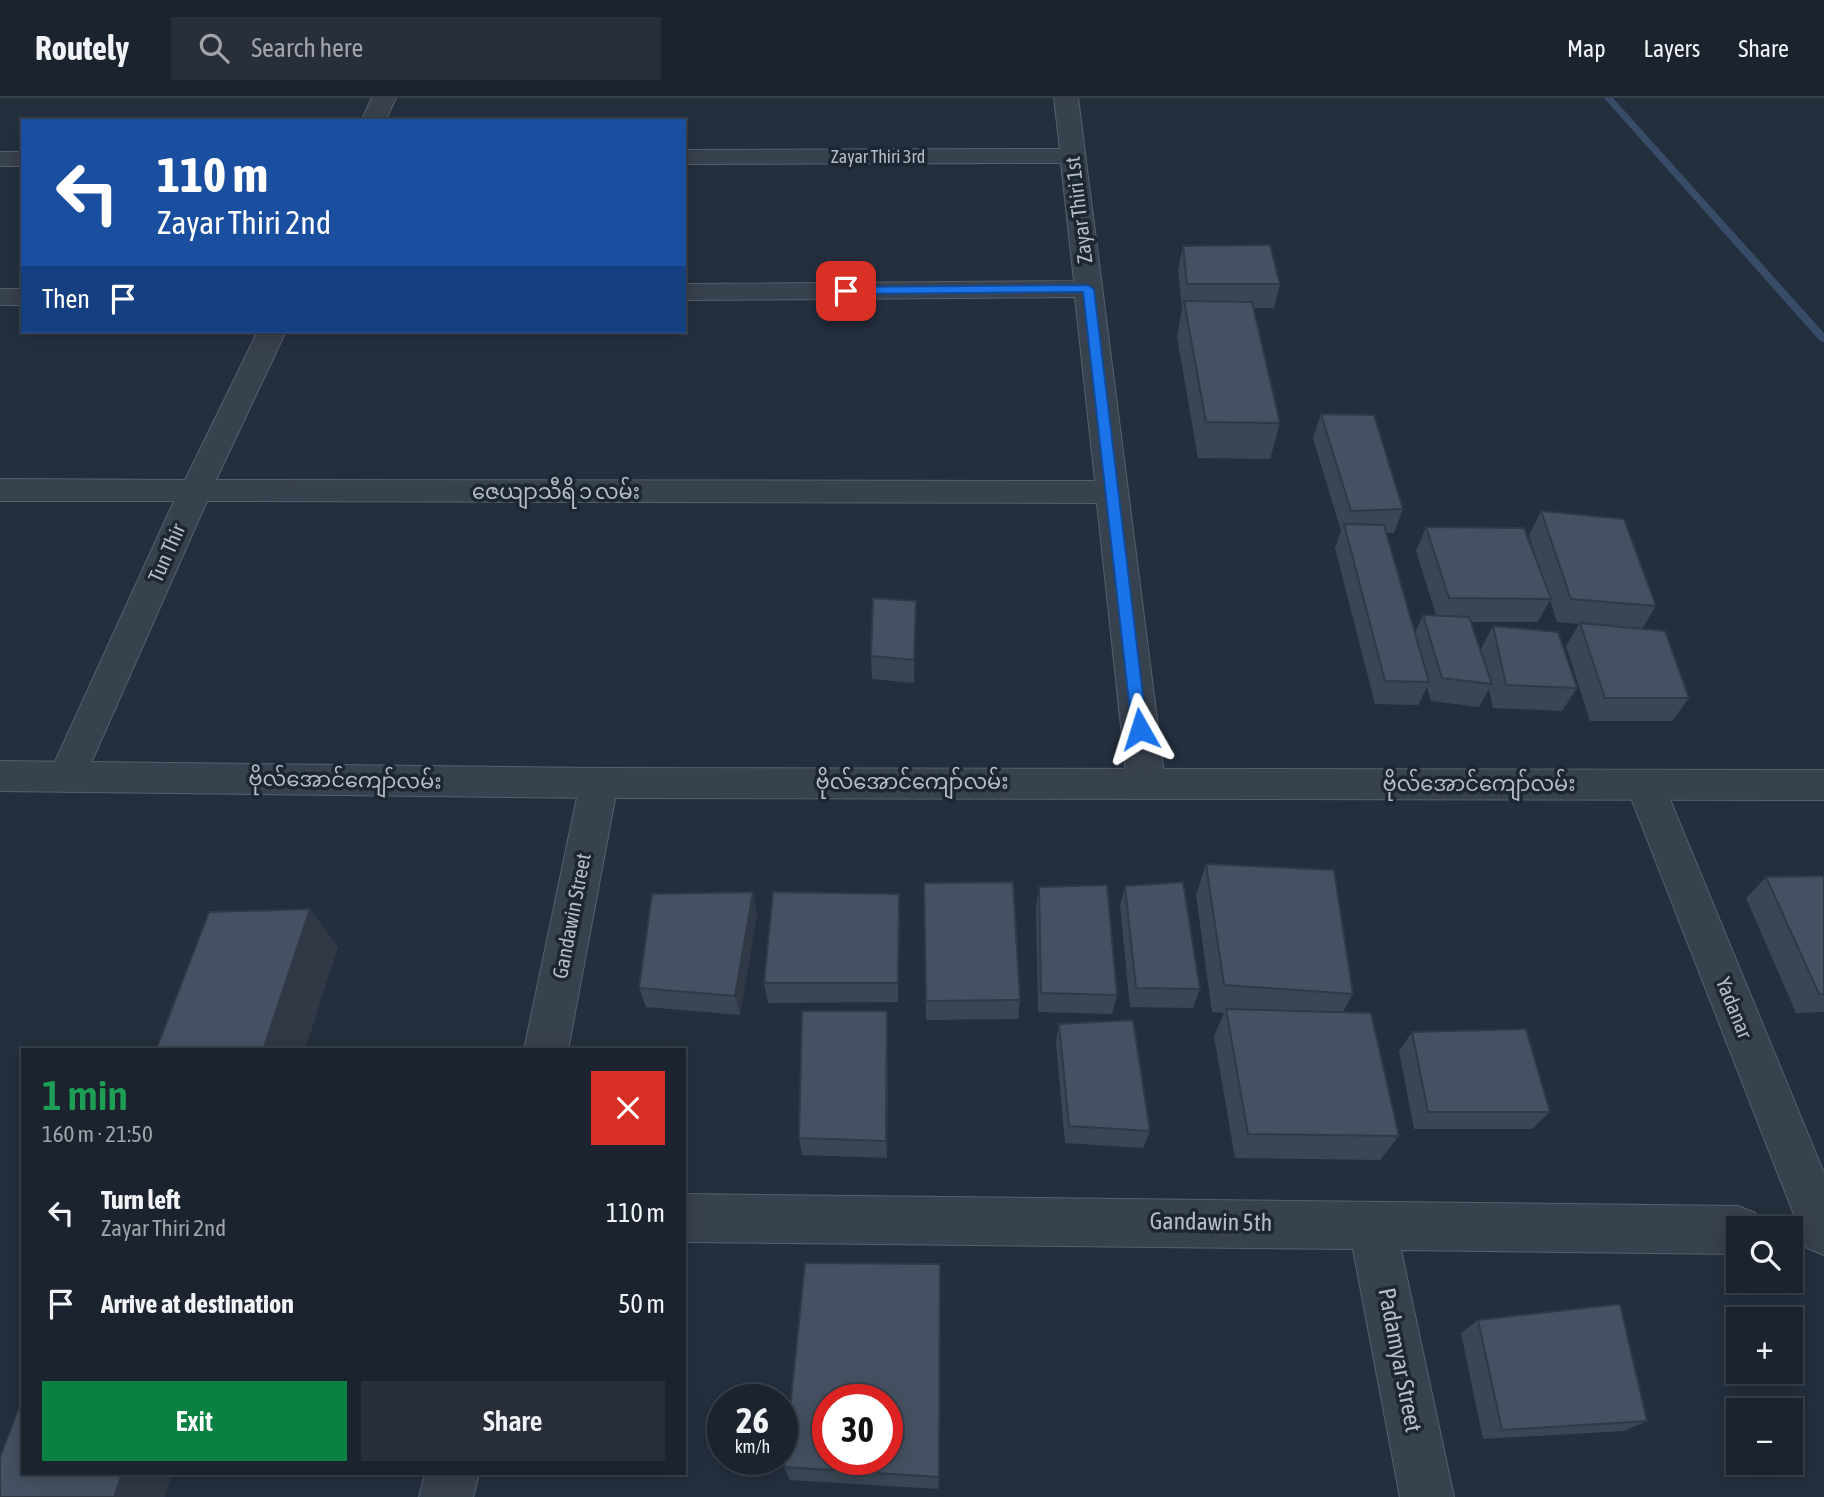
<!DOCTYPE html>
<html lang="en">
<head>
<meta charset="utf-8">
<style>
	body { margin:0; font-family:"Asap Condensed","Noto Sans Myanmar",sans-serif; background:#282f3a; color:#f1f3f6; height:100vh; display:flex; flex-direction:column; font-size:26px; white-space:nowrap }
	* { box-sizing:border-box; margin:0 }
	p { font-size:23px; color:#a0a4aa }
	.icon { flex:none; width:38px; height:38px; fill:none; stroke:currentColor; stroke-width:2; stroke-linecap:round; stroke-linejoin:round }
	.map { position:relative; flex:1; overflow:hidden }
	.drawer { position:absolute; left:21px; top:950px; width:665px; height:427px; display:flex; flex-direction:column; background:#1b232e; border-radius:0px; box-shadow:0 4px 18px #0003,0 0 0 2px #39404a }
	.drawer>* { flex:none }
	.top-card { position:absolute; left:21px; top:21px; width:665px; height:214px; border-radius:0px; box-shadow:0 4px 18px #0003,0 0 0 2px #39404a; background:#1a4fa0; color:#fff; overflow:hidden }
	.controls { position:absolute; left:1726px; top:1118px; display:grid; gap:14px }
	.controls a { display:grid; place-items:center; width:77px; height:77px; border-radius:0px; background:#1b232e; box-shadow:0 4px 18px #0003,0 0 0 2px #39404a; font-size:35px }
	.speed { position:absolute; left:707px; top:1286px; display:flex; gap:14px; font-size:35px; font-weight:700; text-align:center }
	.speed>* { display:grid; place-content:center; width:91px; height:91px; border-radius:50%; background:#1b232e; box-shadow:0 4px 18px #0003,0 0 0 2px #39404a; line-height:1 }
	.speed small { font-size:18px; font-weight:400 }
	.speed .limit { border:10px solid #d22; background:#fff; color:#111 }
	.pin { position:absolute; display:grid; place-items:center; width:60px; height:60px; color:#fff; margin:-30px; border-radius:14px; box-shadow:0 4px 10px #0006 }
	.me { position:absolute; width:77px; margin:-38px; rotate:354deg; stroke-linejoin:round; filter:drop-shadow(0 0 5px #0008) }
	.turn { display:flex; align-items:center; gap:24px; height:147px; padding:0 21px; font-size:32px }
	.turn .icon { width:91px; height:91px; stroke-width:2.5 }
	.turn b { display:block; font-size:49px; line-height:60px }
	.then { display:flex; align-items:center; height:66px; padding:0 21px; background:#0003; gap:14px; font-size:26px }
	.round { display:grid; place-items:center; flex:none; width:74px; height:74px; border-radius:0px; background:#282f3a }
	.headline { display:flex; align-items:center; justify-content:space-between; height:119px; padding:0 21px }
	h1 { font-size:42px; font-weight:600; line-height:52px; color:#1e9e55 }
	.button { display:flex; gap:14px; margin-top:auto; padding:14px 21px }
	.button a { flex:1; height:80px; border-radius:0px; background:#0b8043; color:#fff; font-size:28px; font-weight:600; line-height:80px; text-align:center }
	.button a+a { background:#282f3a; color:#f1f3f6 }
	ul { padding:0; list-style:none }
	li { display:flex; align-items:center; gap:21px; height:91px; padding:0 21px }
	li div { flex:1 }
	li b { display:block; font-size:26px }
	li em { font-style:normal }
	header { display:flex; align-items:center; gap:42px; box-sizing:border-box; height:98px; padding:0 35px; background:#1b232e; border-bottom:2px solid #39404a }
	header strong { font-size:33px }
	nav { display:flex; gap:38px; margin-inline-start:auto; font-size:24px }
	.search { width:490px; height:63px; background:#282f3a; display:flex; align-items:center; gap:18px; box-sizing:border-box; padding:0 24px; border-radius:0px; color:#a0a4aa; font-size:26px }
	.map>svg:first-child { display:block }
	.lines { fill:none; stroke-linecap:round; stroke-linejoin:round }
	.stream { fill:#394c67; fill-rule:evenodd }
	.minor-casing { stroke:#565f6c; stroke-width:2 }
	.tertiary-casing { stroke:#565f6c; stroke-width:2 }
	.minor { fill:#38414e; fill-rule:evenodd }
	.tertiary { fill:#38414e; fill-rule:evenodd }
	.wall { fill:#3b4654 }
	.shaded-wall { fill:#303945 }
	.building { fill:#455162; stroke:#303945; stroke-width:2; fill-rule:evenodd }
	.route { fill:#1a73e8; stroke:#114b97; stroke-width:2 }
	.labels { text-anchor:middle; stroke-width:7; stroke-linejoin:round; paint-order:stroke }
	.far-street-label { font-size:18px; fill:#b4bcc9; stroke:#1d2633 }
	.street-label { font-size:21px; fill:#b4bcc9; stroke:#1d2633 }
	.near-street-label { font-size:24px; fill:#b4bcc9; stroke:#1d2633 }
</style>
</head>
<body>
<header>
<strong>Routely</strong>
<div class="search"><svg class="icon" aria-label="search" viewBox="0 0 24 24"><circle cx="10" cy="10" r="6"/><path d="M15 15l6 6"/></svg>Search here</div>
<nav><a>Map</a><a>Layers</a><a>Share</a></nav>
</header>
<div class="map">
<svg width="1824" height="1399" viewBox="0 0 1824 1399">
	<rect width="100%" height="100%" fill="#242f3e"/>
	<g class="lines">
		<path class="stream" d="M1604 0H1613L1824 235V244L1820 243Z"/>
		<g class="minor-casing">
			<g id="minor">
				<path d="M372 0H396L385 23H361Z"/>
				<path d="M1054 0H1078L1165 684 1159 695 1146 699 1133 695 1127 684 1097 405 207 403 80 690 67 694 54 690 48 679 174 403H0V381L185 382 258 233H286L216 382 1095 383 1075 199 684 202V186L1074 183 1061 65 684 66V52L1060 51Z"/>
				<rect x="0" y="54" width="23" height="14"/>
				<rect x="0" y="191" width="23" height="16"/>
				<path d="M599 670 613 674 618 685 568 952H524L580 685 585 674Z"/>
				<path d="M1645 672 1659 676 1664 687 1824 1075V1157L1807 1150 1626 687 1631 676Z"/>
				<path d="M684 1096 1738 1108 1755 1115 1761 1130H1738V1156L1401 1152 1454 1399H1400L1353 1151 684 1144Z"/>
				<path d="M425 1376H479L473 1399H419Z"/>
			</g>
		</g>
		<g class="tertiary-casing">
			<path id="tertiary" d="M0 663 599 670 1824 672V702L599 700 0 693Z"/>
		</g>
		<use href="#minor" class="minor"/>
		<use href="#tertiary" class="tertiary"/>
	</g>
	<g class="wall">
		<path d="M1183 148 1280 186 1274 210H1253L1280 325 1270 361 1198 360 1177 239 1182 210 1178 172Z"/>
		<path d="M1321 316 1403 411 1394 435H1386L1415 535 1423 517H1436L1416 453 1426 429 1542 478 1529 437 1541 413 1656 508 1642 531 1689 600 1672 623H1590L1566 548 1579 526 1557 524 1550 502 1538 524H1470L1482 556 1481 551 1493 528 1577 590 1562 613 1493 610 1489 591 1479 609 1431 603 1427 589 1418 607 1375 606 1335 450 1341 433 1313 340Z"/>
		<path d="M916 503 914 585 872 581 871 558Z"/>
		<path d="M1206 766 1353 896 1343 914 1399 1038 1380 1062 1235 1060 1214 938 1224 915 1212 914 1196 797Z"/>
		<path d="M1824 778V914L1796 915 1746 800 1766 779Z"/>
		<path d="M924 785 1020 902 1018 921 926 922Z"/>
		<path d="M1125 788 1200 891 1193 910 1130 909 1120 808Z"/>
		<path d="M1039 789 1117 897 1112 916 1038 914 1036 809Z"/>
		<path d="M757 815 740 917 646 909 639 890Z"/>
		<path d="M900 817 898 904 768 905 764 885Z"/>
		<path d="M1059 926 1150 1033 1143 1050 1065 1045 1056 944Z"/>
		<path d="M888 931 887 1060 802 1057 799 1040Z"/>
		<path d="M1412 934 1550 1014 1532 1031H1414L1399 953Z"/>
		<path d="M1478 1222 1647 1323 1624 1333 1483 1341 1461 1235Z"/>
		<path d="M784 1369 939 1379 938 1391 790 1382Z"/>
	</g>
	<g class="shaded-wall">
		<path d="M916 503V526L914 585V562Z"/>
		<path d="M753 794 757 815 740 917 735 898Z"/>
		<path d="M310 811 338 849 305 952H263Z"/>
		<path d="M887 913 888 931 887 1060 886 1043Z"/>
		<path d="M122 1376H172L165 1399H114Z"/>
	</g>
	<g class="building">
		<path d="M1270 147 1280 186H1187L1183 148Z"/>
		<path d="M1184 203 1252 204 1280 325 1206 324Z"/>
		<path d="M1321 316 1374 317 1403 411 1351 413Z"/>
		<path d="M1541 413 1624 421 1656 508 1571 501Z"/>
		<path d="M1344 426 1384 427 1429 584 1385 583Z"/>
		<path d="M1426 429 1524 430 1551 501 1449 500Z"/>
		<path d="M873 500 916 503 914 562 871 558Z"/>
		<path d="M1423 517 1469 519 1492 586 1442 580Z"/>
		<path d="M1580 525 1665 533 1689 600H1605Z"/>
		<path d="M1493 528 1558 534 1577 590 1506 587Z"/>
		<path d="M1206 766 1334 772 1353 896 1224 887Z"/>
		<path d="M1824 778V896H1819L1766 779Z"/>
		<path d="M1013 784 1020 902 926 903 924 785Z"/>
		<path d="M1183 784 1200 891 1136 890 1125 788Z"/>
		<path d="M1107 787 1117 897 1041 895 1039 789Z"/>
		<path d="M753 794 735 898 639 890 652 796Z"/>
		<path d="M773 794 899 796 898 885H764Z"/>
		<path d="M310 811 263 952H156L209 814Z"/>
		<path d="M1226 911 1371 915 1399 1038 1248 1036Z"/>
		<path d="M802 913H887L886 1043 799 1040Z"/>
		<path d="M1133 922 1150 1033 1069 1028 1059 926Z"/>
		<path d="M1526 931 1550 1014H1428L1412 934Z"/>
		<path d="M805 1165 940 1166 939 1379 784 1369ZM828 1302H887V1362H828Z"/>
		<path d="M1620 1206 1647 1323 1502 1332 1478 1222Z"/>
		<path d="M23 1299V1376H122L114 1399H0V1359Z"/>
	</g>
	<path class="route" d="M1088 187 1094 191 1147 631 1140 637 1132 631 1083 194 846 196 840 193 846 189Z"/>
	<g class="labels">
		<g class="far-street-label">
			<text x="878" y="65">Zayar Thiri 3rd</text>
		</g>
		<g class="street-label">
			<text transform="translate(1079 112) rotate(-97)" y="7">Zayar Thiri 1st</text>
			<text x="556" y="401">ဇေယျာသီရိ ၁ လမ်း</text>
			<text transform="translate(167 455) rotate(-66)" y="7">Tun Thir</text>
			<text transform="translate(345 682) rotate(1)" y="7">ဗိုလ်အောင်ကျော်လမ်း</text>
			<text x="912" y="691">ဗိုလ်အောင်ကျော်လမ်း</text>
			<text x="1479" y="693">ဗိုလ်အောင်ကျော်လမ်း</text>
			<text transform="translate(572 818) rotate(-79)" y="7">Gandawin Street</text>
			<text transform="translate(1734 910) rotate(68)" y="7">Yadanar</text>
		</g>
		<g class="near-street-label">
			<text transform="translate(1211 1124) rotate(1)" y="8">Gandawin 5th</text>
			<text transform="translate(1400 1262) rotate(79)" y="8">Padamyar Street</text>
		</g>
	</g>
</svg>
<div class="controls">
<a><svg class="icon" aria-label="search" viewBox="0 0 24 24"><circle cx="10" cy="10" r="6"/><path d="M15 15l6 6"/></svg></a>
<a>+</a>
<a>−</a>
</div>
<div class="speed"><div>26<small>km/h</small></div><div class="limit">30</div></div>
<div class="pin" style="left:846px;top:193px;background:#d93025"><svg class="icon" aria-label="arrive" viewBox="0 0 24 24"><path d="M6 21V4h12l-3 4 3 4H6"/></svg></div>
<svg class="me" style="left:1140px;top:631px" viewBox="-20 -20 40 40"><path d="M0-17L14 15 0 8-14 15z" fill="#1a73e8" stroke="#fff" stroke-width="4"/></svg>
<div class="top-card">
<div class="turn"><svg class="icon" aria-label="left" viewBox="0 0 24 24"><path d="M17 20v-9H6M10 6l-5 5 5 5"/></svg><div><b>110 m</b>Zayar Thiri 2nd</div></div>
<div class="then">Then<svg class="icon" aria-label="arrive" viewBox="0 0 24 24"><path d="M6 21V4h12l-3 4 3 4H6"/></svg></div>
</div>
<section class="drawer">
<div class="headline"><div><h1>1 min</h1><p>160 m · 21:50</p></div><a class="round" style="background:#d93025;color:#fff"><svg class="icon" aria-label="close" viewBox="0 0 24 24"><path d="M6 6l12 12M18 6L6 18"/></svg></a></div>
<ul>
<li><svg class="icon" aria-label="left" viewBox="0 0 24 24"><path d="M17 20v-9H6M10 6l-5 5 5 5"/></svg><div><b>Turn left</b><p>Zayar Thiri 2nd</p></div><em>110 m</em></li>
<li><svg class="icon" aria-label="arrive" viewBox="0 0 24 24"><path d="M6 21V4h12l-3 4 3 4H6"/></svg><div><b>Arrive at destination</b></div><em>50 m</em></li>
</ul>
<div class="button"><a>Exit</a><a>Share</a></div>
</section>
</div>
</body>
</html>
